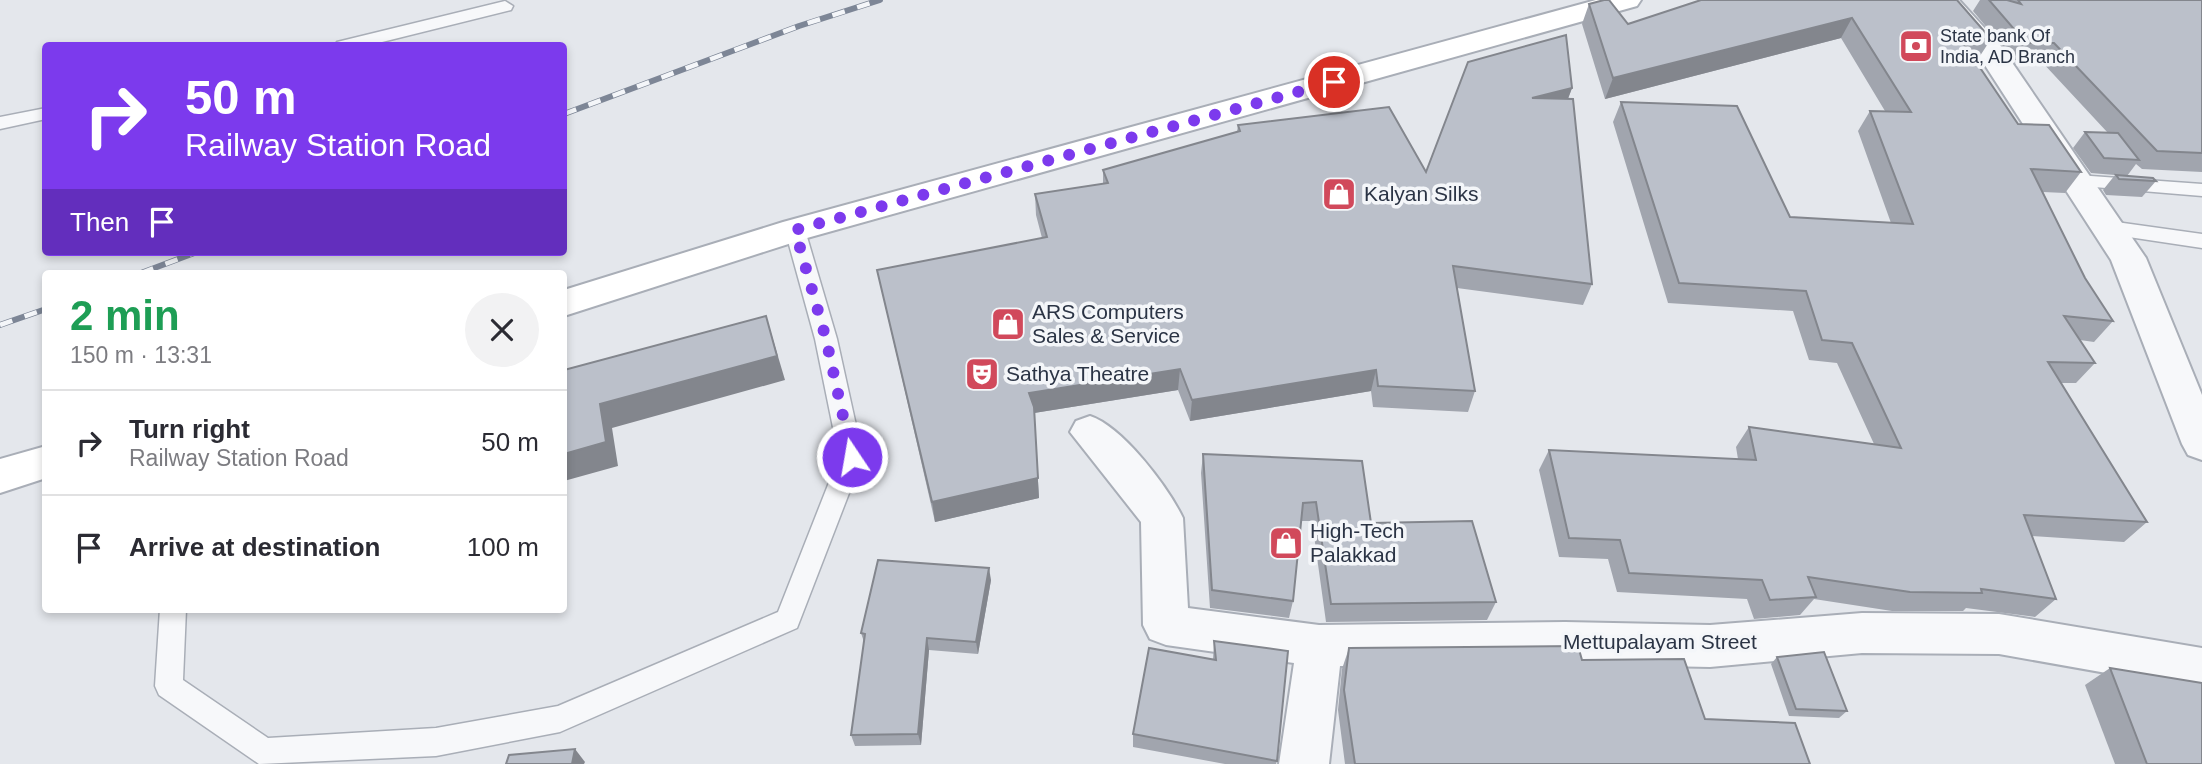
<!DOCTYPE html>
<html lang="en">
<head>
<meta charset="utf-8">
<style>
	body { margin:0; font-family:Arial,sans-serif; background:#f2f2f3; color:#2b2b33; height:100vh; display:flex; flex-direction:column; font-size:26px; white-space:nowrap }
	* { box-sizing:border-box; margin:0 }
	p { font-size:23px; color:#7c7c81 }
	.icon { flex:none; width:38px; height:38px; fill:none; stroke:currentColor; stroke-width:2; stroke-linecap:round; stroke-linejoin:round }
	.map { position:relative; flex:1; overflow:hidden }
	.details { position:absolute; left:42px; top:270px; width:525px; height:343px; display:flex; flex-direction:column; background:#fff; border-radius:7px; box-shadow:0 4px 10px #0003 }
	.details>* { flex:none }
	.top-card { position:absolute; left:42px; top:42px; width:525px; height:214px; border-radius:7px; box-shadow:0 4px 10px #0003; background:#7c3aed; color:#fff; overflow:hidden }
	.pin { position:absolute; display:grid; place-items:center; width:60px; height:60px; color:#fff; margin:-30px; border:4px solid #fff; border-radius:50%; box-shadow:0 2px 7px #0007 }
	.me { position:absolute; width:77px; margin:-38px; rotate:348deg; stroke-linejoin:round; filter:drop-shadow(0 0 5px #0008) }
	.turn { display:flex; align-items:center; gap:24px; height:147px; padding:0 28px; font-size:32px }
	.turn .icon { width:91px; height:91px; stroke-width:2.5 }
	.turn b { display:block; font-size:49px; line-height:60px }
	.then { display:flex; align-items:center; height:66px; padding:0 28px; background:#0003; gap:14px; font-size:26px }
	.round { display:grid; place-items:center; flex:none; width:74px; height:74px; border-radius:37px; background:#f2f2f3 }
	.overview { display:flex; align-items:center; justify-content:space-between; height:119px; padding:0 28px }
	h1 { font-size:42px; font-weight:600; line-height:52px; color:#1e9e55 }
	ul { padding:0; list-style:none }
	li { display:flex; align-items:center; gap:21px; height:105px; padding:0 28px; border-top:2px solid #e1e1e2 }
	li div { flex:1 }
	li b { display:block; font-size:26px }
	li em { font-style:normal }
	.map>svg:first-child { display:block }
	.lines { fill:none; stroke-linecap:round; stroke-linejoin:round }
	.lane-casing { stroke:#a9aeb7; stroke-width:3 }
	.street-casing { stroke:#a9aeb7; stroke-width:4 }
	.secondary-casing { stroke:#a9aeb7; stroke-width:4 }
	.lane { fill:#f7f8fa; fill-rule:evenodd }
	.street { fill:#f7f8fa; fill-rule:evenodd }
	.secondary { fill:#fff; fill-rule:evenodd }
	.rail-casing { stroke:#7d8696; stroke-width:6 }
	.rail { stroke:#f4f6f9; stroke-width:4.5; stroke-dasharray:13; stroke-linecap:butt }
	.wall { fill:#a1a5ae }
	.shaded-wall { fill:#83868d }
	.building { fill:#bbc0ca; stroke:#83868d; stroke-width:2 }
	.route { stroke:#7c3aed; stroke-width:12; stroke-dasharray:0 21.6 }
	.labels { text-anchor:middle; stroke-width:7; stroke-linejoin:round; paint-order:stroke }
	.far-poi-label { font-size:18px; fill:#2b3445; stroke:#f4f6f9; text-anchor:start }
	.poi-label { font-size:21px; fill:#2b3445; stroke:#f4f6f9; text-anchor:start }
	.street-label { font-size:21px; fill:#2b3445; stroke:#f4f6f9 }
</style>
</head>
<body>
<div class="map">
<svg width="2202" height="764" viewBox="0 0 2202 764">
	<rect width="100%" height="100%" fill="#e4e7ec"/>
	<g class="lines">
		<g class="lane-casing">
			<g id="lane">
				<path d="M505 1 513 6 511 10 366 46H335L337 42Z"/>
				<path d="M46 108V119L0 129V117Z"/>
				<path d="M2077 175 2202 184V196L2070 185 2067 181 2070 177Z"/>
				<path d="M2109 221 2202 234V248L2102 233 2099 228 2102 223Z"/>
				<path d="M795 223 805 230 837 339 863 457 797 628 560 732 436 756 259 764 159 695 155 686 160 609H186L183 680 268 738 436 728 558 706 778 612 839 457 815 339 785 230Z"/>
			</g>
		</g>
		<g class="street-casing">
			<g id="street">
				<path d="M1930 0H1959L2000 45 2146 258 2202 395V460L2188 455 2182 444 2111 260 1979 56Z"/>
				<path d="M1090 416C1123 427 1168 487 1183 518L1188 608 1319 625 1565 622 1710 625 1862 613 1999 614 2202 648V690L1999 654 1862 653 1710 667 1565 664 1340 666 1329 764H1279L1294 663 1166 645 1150 639 1143 625 1141 522 1070 432 1076 421Z"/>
			</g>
		</g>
		<g class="secondary-casing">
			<g id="secondary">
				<path d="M1596 0H1641L1637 6 807 238 564 316V290L783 222Z"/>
				<path d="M46 446V478L0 493V459Z"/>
			</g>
		</g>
		<use href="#lane" class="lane"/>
		<use href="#street" class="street"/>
		<use href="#secondary" class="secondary"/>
		<g class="rail-casing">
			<g id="rail">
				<path d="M564 114 799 26 880 0"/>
				<path d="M141 273 197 252"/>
				<path d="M0 325 46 309"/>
			</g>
		</g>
		<use href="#rail" class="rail"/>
	</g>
	<g class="wall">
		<path d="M1957 0 1991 39 1978 59H1974L2018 124 2081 172 2065 193 2043 192 2085 278 2113 321 2094 342 2080 340 2095 363 2076 383H2061L2147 522 2124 542 2032 536 2056 599 2035 617 1966 608 1963 611H1892L1814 599 1800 615 1754 619 1747 599 1617 592 1608 559 1559 557 1539 470 1549 450 1738 459 1736 447 1749 427 1874 444 1837 363 1809 360 1793 311 1668 303 1613 122 1621 102 1790 217 1891 223 1858 131 1870 111H1885L1841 38 1605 99 1582 24 1589 4 1628 24Z"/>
		<path d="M1980 0H2202V172L2142 169 2136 164 2127 176 2156 181 2142 197 2106 195 2103 190 2115 175 2091 173 2073 148 2085 132 2108 133 2041 61 2014 60 1973 11Z"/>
		<path d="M1572 88 1568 99 1592 284 1583 305 1457 288 1475 391 1468 412 1373 407 1371 391 1190 421 1178 390 1034 413 1039 498 935 522 877 270 1042 238 1036 215 1035 194 1103 184V170L1237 132 1238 125 1426 172Z"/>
		<path d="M1203 454 1371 523 1496 602 1487 620 1326 622 1312 521H1301L1293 601 1289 618 1210 608 1201 473Z"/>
		<path d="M991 580 978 654 929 650 921 745 855 746 851 735 864 642 861 633Z"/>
		<path d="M1214 641 1277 761 1276 764H1225L1133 747V734L1213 660Z"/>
		<path d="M1349 648 1582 660 1705 719 1810 764H1345L1338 710 1342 669Z"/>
		<path d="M1777 657 1847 711 1839 718 1789 716 1771 664Z"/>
		<path d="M2110 668 2202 764H2115L2085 685Z"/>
	</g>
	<g class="shaded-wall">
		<path d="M1852 18 1841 38 1605 99 1613 78Z"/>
		<path d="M1572 88 1564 109 1532 98Z"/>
		<path d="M766 316 785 380 612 428 618 466 564 481V454L600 404Z"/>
		<path d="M1180 369 1178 390 1034 413 1039 498 935 522 932 502 1029 393Z"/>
		<path d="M1376 370 1371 391 1190 421 1192 400Z"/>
		<path d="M989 568 991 580 978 654 976 642Z"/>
		<path d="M927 638 929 650 921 745 918 734Z"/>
		<path d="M575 749 585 762 584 764H572Z"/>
	</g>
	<g class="building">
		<path d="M1604 0H1609L1628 24 1701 0H1957L1991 39 1960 38 2018 124 2049 125 2081 172 2031 169 2085 278 2113 321 2064 316 2095 363 2048 362 2147 522 2024 515 2056 599 1981 589 1982 593 1910 592 1808 577 1816 597 1770 600 1762 580 1629 573 1620 540 1569 538 1549 450 1756 460 1749 427 1901 448 1852 343 1822 340 1806 291 1679 283 1621 102 1737 106 1790 217 1913 224 1870 111 1911 112 1852 18 1613 78 1589 4Z"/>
		<path d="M1989 0H2007L2021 4 2018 0H2202V153L2157 151 2054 43H2026Z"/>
		<path d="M1566 35 1572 88 1532 98 1573 99 1592 284 1453 266 1475 391 1378 386 1376 370 1192 400 1180 369 1029 393 1034 407 1038 478 932 502 877 270 1047 237 1035 194 1108 183 1103 170 1240 131 1238 125 1389 107 1426 172 1468 62Z"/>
		<path d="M2085 132 2118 133 2139 160 2104 158Z"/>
		<path d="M2116 175 2153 178 2156 181 2119 179Z"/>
		<path d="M766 316 777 356 600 404 606 442 564 454V370Z"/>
		<path d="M1203 454 1362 461 1371 523 1472 521 1496 602 1331 604 1316 502 1303 503 1293 601 1212 590Z"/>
		<path d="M878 560 989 568 976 642 927 638 918 734 851 735 865 634 861 633Z"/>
		<path d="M1214 641 1288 651 1277 761 1133 734 1149 648 1216 660Z"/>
		<path d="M1578 646 1582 660 1684 659 1705 719 1795 723 1810 764H1355L1344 690 1349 648Z"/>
		<path d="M1824 652 1847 711 1796 709 1777 657Z"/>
		<path d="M2110 668 2202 683V764H2147Z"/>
		<path d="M575 749 572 764H506L509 755Z"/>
	</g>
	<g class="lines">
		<path class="route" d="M852 457 826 339 795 230 1334 82"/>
	</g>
	<defs>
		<g id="bank-square" transform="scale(1.75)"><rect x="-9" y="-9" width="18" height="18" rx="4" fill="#d1495b" stroke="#f4f6f9"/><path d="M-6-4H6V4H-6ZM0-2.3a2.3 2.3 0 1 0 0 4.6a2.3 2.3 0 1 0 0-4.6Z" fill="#fff"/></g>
		<g id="shop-square" transform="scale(1.75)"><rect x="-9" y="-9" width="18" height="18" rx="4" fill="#d1495b" stroke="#f4f6f9"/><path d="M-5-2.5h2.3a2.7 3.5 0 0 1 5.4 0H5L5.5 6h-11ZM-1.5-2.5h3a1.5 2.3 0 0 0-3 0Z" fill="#fff"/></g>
		<g id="theatre-square" transform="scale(1.75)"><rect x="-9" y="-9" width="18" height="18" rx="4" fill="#d1495b" stroke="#f4f6f9"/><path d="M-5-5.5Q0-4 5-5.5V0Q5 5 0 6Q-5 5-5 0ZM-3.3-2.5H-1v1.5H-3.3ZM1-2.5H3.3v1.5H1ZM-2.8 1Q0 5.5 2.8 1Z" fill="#fff"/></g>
	</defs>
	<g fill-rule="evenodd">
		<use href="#bank-square" x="1916" y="46"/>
		<use href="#shop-square" x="1339" y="194"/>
		<use href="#shop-square" x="1008" y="324"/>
		<use href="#theatre-square" x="982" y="374"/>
		<use href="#shop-square" x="1286" y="543"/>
	</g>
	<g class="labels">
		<g class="far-poi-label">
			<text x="1940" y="42">State bank Of<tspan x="1940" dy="21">India, AD Branch</tspan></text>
		</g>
		<g class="poi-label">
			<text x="1364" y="201">Kalyan Silks</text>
			<text x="1032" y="319">ARS Computers<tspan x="1032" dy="24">Sales &amp; Service</tspan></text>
			<text x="1006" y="381">Sathya Theatre</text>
			<text x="1310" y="538">High-Tech<tspan x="1310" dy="24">Palakkad</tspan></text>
		</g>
		<g class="street-label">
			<text x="1660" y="649">Mettupalayam Street</text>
		</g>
	</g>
</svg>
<div class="pin" style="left:1334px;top:82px;background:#d93025"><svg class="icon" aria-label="arrive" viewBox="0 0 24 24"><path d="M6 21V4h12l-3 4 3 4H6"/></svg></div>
<svg class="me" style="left:852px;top:457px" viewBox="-20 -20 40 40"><circle r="17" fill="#7c3aed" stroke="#fff" stroke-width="3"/><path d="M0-11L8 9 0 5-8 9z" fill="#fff"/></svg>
<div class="top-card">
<div class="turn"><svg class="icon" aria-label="right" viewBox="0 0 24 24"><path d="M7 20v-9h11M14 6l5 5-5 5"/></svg><div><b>50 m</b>Railway Station Road</div></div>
<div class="then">Then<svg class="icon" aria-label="arrive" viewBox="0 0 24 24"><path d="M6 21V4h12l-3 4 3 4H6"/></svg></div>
</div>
<section class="details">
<div class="overview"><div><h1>2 min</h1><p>150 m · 13:31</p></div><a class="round"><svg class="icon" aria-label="close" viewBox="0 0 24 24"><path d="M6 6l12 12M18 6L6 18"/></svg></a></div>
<ul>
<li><svg class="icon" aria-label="right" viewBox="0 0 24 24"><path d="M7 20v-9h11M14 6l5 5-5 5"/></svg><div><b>Turn right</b><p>Railway Station Road</p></div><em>50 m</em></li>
<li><svg class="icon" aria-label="arrive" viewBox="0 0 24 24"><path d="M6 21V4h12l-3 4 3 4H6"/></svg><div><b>Arrive at destination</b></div><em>100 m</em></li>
</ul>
</section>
</div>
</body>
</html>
